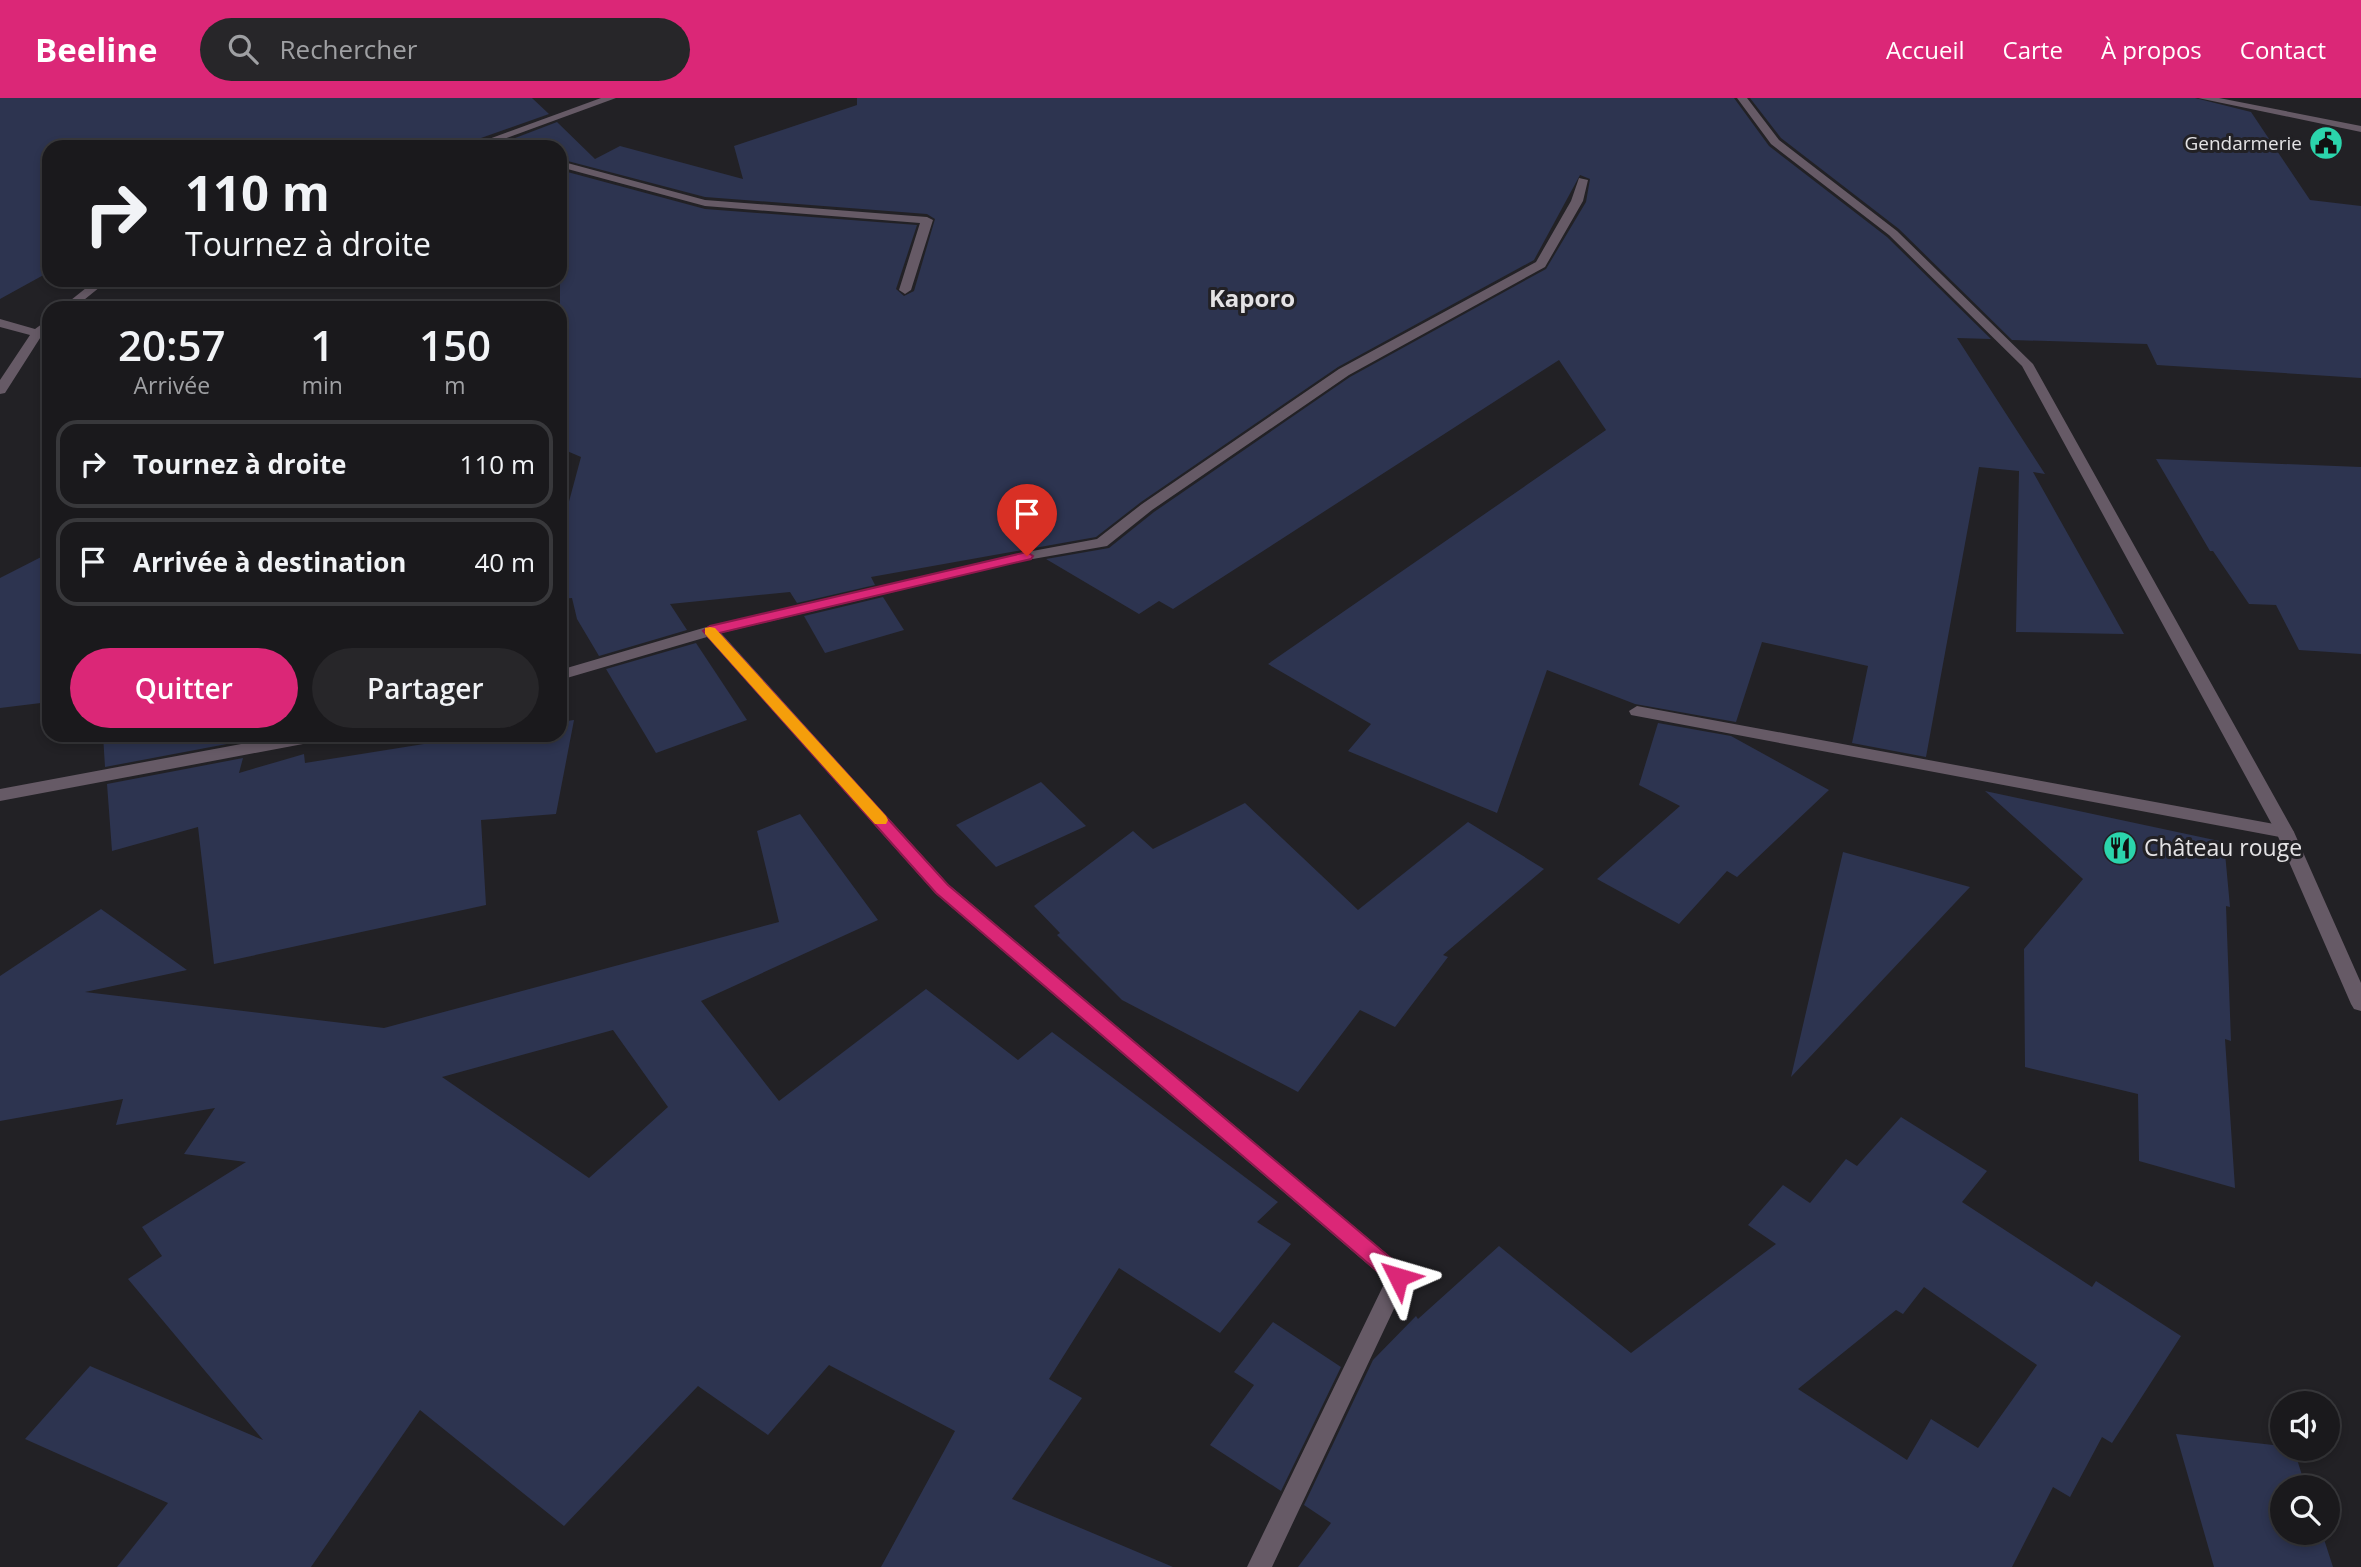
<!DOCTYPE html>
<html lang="fr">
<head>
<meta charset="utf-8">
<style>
	body { margin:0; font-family:"Open Sans",sans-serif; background:#272629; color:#f1f3f6; height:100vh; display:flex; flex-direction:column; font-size:26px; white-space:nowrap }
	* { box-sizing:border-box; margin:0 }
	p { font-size:23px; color:#9fa0a3 }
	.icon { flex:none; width:38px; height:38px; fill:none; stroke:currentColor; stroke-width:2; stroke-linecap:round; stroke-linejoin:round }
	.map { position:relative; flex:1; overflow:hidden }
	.sheet { position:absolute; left:42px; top:203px; width:525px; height:441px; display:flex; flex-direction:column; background:#1a191c; border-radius:21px; box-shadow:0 4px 10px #0003,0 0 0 2px #38383b }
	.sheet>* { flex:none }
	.guide { position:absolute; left:42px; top:42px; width:525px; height:147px; border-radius:21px; box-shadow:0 4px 10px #0003,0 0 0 2px #38383b; background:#1a191c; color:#f1f3f6; overflow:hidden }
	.tools { position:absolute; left:2270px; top:1293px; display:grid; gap:14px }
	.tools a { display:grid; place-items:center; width:70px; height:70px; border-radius:50%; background:#1a191c; box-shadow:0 4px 10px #0003,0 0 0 2px #38383b; font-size:35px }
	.pin { position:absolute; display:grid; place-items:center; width:60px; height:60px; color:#fff; margin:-72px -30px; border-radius:50% 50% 50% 0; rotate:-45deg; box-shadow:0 0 7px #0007 }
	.pin .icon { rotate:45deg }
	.me { position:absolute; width:77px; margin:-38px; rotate:310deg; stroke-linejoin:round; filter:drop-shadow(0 0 5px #0008) }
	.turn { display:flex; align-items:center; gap:24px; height:147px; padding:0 28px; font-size:32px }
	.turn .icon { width:91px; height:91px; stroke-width:2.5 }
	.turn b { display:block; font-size:49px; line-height:60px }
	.eta { display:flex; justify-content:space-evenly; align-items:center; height:119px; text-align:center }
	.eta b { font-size:42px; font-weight:600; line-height:49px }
	.primary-button { display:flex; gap:14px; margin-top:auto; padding:14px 28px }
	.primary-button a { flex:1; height:80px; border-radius:42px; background:#db2777; color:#fff; font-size:28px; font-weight:600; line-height:80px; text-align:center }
	.primary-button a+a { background:#272629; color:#f1f3f6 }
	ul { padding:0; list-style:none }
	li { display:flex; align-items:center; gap:21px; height:88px; margin:0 14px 10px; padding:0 14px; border:4px solid #38383b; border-radius:21px }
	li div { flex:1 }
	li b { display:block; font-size:26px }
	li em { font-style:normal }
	header { display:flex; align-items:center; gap:42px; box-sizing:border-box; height:98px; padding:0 35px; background:#db2777; color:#fff }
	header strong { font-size:33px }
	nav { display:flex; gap:38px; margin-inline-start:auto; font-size:24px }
	.search { width:490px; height:63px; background:#272629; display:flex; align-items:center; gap:18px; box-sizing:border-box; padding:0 24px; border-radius:38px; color:#9fa0a3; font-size:26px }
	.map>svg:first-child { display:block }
	.building { fill:#2d3450; fill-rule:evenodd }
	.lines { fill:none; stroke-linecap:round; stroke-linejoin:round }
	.lane { fill:#665a66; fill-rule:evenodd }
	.street { fill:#665a66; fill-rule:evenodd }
	.route { fill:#db2777; stroke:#8e194d; stroke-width:2 }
	.slow { fill:#f59e0b }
	.labels { text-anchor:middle; stroke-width:6; stroke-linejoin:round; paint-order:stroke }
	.far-poi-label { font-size:19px; fill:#e4e3e5; stroke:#222125; text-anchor:end }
	.poi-label { font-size:23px; fill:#e4e3e5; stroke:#222125; text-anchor:start }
	.far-district-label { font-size:24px; font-weight:bold; fill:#e4e3e5; stroke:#222125 }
</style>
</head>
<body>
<header>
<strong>Beeline</strong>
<div class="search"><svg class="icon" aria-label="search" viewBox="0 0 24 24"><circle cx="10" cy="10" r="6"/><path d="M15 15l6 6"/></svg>Rechercher</div>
<nav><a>Accueil</a><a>Carte</a><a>À propos</a><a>Contact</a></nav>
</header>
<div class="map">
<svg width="2361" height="1469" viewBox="0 0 2361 1469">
	<rect width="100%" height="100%" fill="#222125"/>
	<g class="building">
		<path d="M0 0H532L549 16 481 40 465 49H49V174L0 201Z"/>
		<path d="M857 0H1734L1769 48 1887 139 1991 241 1957 240 2045 376 2033 374 2124 536 2016 534 2019 373 1979 369 1926 659 1852 645 1868 568 1762 544 1736 624 1635 606 1547 572 1497 715 1348 653 1371 626 1268 566 1606 332 1559 262 1173 511 1159 503 1139 516 1046 461 1109 450 1154 414 1350 279 1546 171 1586 104 1590 81 1580 77 1534 162 1338 269 1141 404 1096 439 871 479 875 487 797 505 790 494 670 506 687 532 599 558 577 521 572 500 560 501V437L581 359 560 350V72L705 111 917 127 896 191 904 198 914 193 935 121 927 116 705 99 560 61V49H504L502 45 557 24 595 61 620 48 743 81 734 48 857 7Z"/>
		<path d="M1750 0H2195L2251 14 2310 102 2361 108V280L2157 267 2147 246 2012 242 1899 131 1781 40Z"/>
		<path d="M2156 361 2361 369V556L2299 552 2276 507 2249 506 2213 453H2210Z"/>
		<path d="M49 455V604L0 610V480Z"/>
		<path d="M883 499 904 532 825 555 804 518Z"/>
		<path d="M696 545 747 622 656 655 606 571Z"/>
		<path d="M574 622 556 716 481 722 486 807 214 866 198 729 112 753 107 686 243 660 239 675 304 656 305 665 480 637H560V624Z"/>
		<path d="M1658 625 1731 638 1829 692 1737 779 1727 773 1679 826 1597 781 1680 708 1639 687Z"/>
		<path d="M103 637H250L248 642 105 669Z"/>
		<path d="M1041 684 1086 728 996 769 956 727Z"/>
		<path d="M1985 693 2224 744 2230 809 2226 808 2231 943 2225 941 2235 1090 2139 1063 2138 996 2025 969 2024 851 2083 781Z"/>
		<path d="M1245 705 1358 812 1468 724 1544 771 1443 857 1448 859 1395 929 1360 912 1298 994 1122 902 1057 837 1060 835 1034 808 1133 733 1153 751Z"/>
		<path d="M800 716 878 822 701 903 779 1003 926 891 1018 962 1052 934 1278 1104 1257 1124 1291 1146 1220 1235 1119 1170 1049 1281 1082 1300 1012 1401 1173 1469H881L955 1333 829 1267 768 1337 698 1288 564 1428 420 1312 311 1469H117L168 1405 25 1341 90 1268 263 1342 128 1181 162 1158 142 1129 246 1064 184 1056 215 1010 116 1027 123 1001 0 1023V878L101 811 187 872 85 894 384 930 779 824 757 733ZM613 932 668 1009 589 1080 442 979Z"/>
		<path d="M1843 754 1970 789 1791 979Z"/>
		<path d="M1901 1019 1987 1073 1962 1104 2092 1189 2096 1183 2181 1238 2112 1345 2102 1339 2070 1399 2053 1389 2012 1469H1298L1331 1425 1304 1407 1373 1262 1416 1218 1418 1221 1499 1148 1631 1255 1776 1146 1748 1127 1783 1087 1810 1105 1846 1061 1857 1068ZM1924 1189 2037 1267 1978 1350 1931 1321 1907 1362 1798 1291 1896 1212 1903 1216Z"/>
		<path d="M1273 1224 1341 1269 1281 1393 1210 1347 1254 1287 1234 1274Z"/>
		<path d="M2176 1336 2282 1348V1351H2289L2296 1358 2306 1390H2282V1435H2322L2333 1469H2214Z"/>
	</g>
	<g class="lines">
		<g class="lane">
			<path d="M482 42 501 47 502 49 478 47 477 45Z"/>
			<path d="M560 63 705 102 927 119 933 122 911 192 905 196 899 192 920 125 705 108 560 69Z"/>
			<path d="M1637 608 2285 728 2294 734 2285 740 1631 617 1629 613Z"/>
		</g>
		<g class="street">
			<path d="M601 0H616L482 49H467Z"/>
			<path d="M1737 0H1747L1779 42 1897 133 2033 266 2294 734 2361 885V913L2354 911 2351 906 2276 734 2022 268 1889 137 1771 46Z"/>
			<path d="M2198 0H2219L2361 28V34Z"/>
			<path d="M1579 80 1588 82 1583 103 1545 169 1349 277 1152 412 1107 448 1027 462 721 535 948 786 1406 1172 1409 1179 1272 1469H1247L1386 1182 936 796 707 539 560 582V572L710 528 1027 454 1097 441 1142 406 1339 271 1536 164 1571 103Z"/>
			<path d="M96 182H113L100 189 74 210H61Z"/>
			<path d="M0 221 35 231 49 221V231L42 237 5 295 0 296V282L30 237 0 229Z"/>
			<path d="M289 637H327L319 643 0 703V691Z"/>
		</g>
	</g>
	<path class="route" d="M1027 454 1033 458 1031 461 719 535 948 787 1405 1172 1408 1179 1405 1185 1398 1187 1391 1185 936 795 703 533 710 528Z"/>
	<path class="slow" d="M710 529 715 530 886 718 888 722 886 726H875L705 536V530Z"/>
	<defs>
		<g id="civic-disc" transform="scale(1.75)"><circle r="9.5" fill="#2bd5ac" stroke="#222125"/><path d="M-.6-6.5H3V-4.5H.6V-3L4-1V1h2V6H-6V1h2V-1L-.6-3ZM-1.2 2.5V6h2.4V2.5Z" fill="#111"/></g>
		<g id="restaurant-disc" transform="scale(1.75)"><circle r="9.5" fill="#2bd5ac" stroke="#222125"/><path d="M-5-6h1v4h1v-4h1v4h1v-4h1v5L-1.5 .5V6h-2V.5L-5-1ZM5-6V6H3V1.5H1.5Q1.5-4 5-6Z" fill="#111"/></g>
	</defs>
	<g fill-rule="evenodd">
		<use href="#civic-disc" x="2326" y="45"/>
		<use href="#restaurant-disc" x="2120" y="750"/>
	</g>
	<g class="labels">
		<g class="far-poi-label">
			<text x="2302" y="52">Gendarmerie</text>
		</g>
		<g class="poi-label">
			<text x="2144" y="758">Château rouge</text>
		</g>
		<g class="far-district-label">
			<text x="1252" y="209">Kaporo</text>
		</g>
	</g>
</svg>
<div class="tools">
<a><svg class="icon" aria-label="sound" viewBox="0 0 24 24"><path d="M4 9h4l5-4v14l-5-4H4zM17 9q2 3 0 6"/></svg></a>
<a><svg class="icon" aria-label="search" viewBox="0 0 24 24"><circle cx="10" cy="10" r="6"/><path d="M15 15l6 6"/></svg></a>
</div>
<div class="pin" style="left:1027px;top:458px;background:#d93025"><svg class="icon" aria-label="arrive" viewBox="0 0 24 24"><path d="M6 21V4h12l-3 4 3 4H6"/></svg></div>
<svg class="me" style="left:1398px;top:1179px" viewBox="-20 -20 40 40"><path d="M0-17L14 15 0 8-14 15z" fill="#db2777" stroke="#fff" stroke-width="4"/></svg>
<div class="guide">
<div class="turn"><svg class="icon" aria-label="right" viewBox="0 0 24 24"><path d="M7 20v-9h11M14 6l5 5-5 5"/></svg><div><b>110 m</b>Tournez à droite</div></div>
</div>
<section class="sheet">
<div class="eta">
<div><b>20:57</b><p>Arrivée</p></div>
<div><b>1</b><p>min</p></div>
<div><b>150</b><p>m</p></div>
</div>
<ul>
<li><svg class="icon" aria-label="right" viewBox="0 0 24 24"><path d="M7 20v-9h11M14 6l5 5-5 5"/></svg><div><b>Tournez à droite</b></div><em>110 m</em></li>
<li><svg class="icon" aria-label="arrive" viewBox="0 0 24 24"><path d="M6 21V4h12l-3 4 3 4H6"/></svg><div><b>Arrivée à destination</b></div><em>40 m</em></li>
</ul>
<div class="primary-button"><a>Quitter</a><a>Partager</a></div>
</section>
</div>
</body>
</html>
